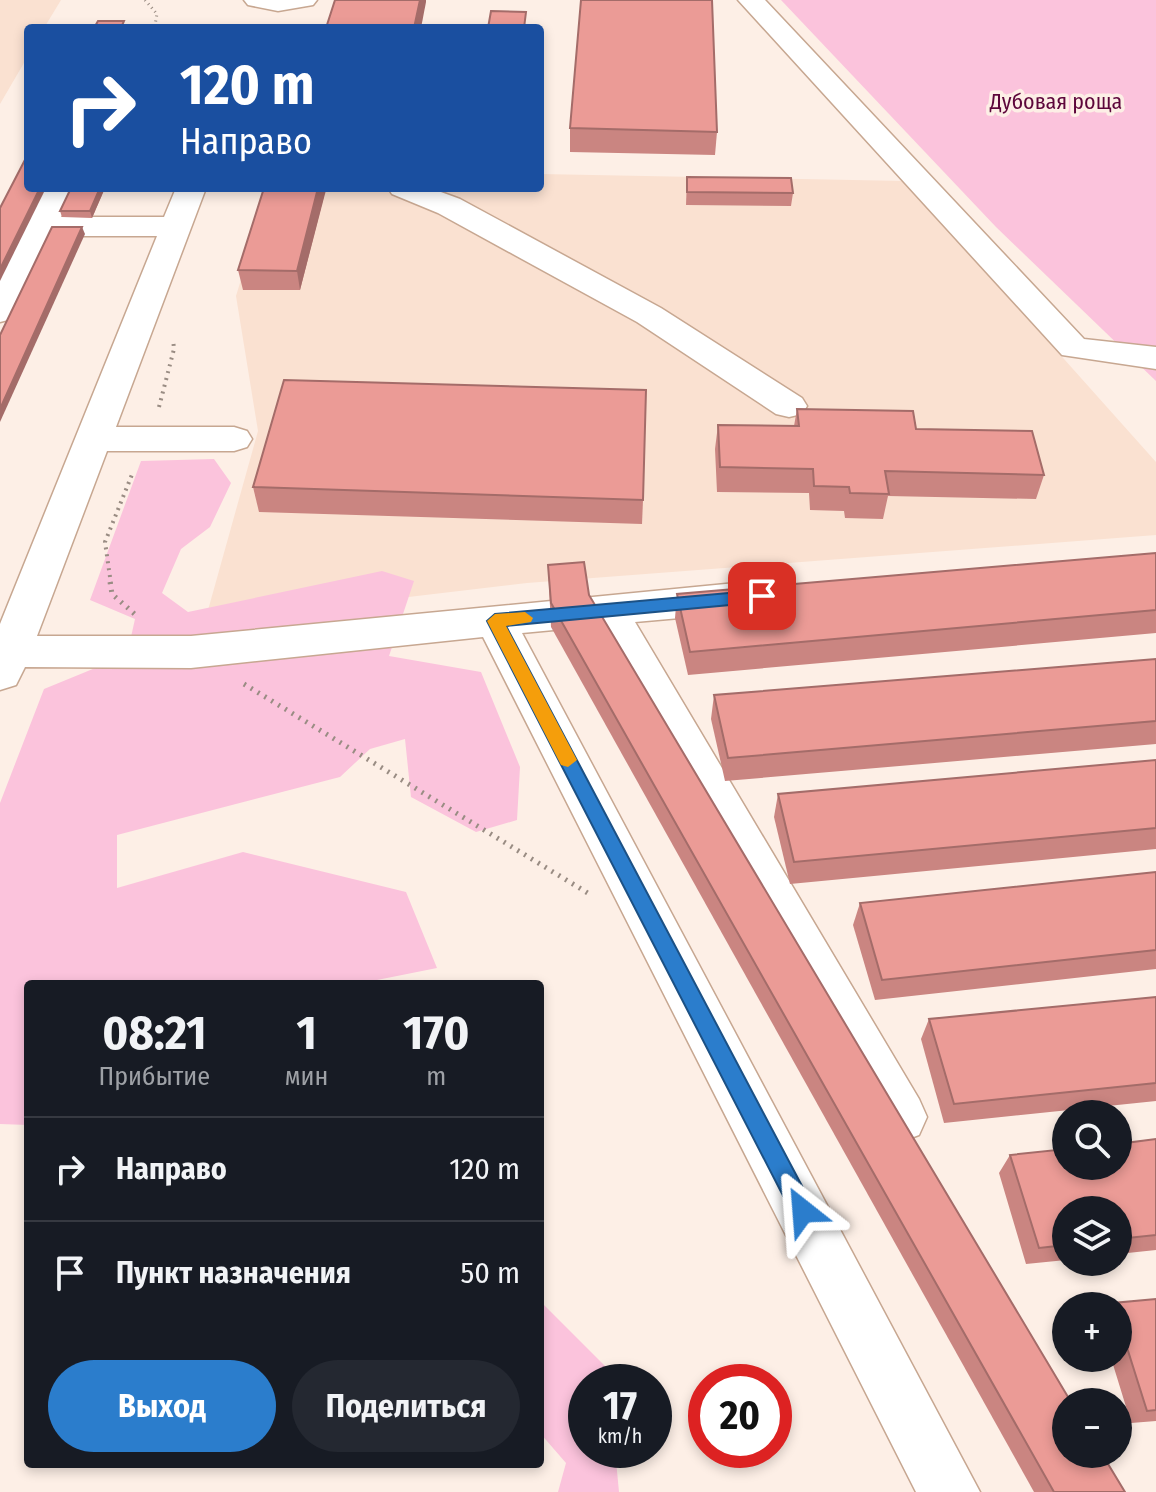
<!DOCTYPE html>
<html lang="ru">
<head>
<meta charset="utf-8">
<style>
	body { margin:0; font-family:"Fira Sans Condensed",sans-serif; background:#242831; color:#f1f3f6; height:100vh; display:flex; flex-direction:column; font-size:30px; white-space:nowrap }
	* { box-sizing:border-box; margin:0 }
	p { font-size:26px; color:#9ea1a6 }
	.icon { flex:none; width:44px; height:44px; fill:none; stroke:currentColor; stroke-width:2; stroke-linecap:round; stroke-linejoin:round }
	.map { position:relative; flex:1; overflow:hidden }
	.drawer { position:absolute; left:24px; top:980px; width:520px; height:488px; display:flex; flex-direction:column; background:#171b24; border-radius:8px; box-shadow:0 4px 12px #0003 }
	.drawer>* { flex:none }
	.hud { position:absolute; left:24px; top:24px; width:520px; height:168px; border-radius:8px; box-shadow:0 4px 12px #0003; background:#1a4fa0; color:#fff; overflow:hidden }
	.tools { position:absolute; left:1052px; top:1100px; display:grid; gap:16px }
	.tools a { display:grid; place-items:center; width:80px; height:80px; border-radius:50%; background:#171b24; box-shadow:0 4px 12px #0003; font-size:40px }
	.speed { position:absolute; left:568px; top:1364px; display:flex; gap:16px; font-size:40px; font-weight:700; text-align:center }
	.speed>* { display:grid; place-content:center; width:104px; height:104px; border-radius:50%; background:#171b24; box-shadow:0 4px 12px #0003; line-height:1 }
	.speed small { font-size:20px; font-weight:400 }
	.speed .limit { border:12px solid #d22; background:#fff; color:#111 }
	.pin { position:absolute; display:grid; place-items:center; width:68px; height:68px; color:#fff; margin:-34px; border-radius:16px; box-shadow:0 4px 12px #0006 }
	.me { position:absolute; width:88px; margin:-44px; rotate:332deg; stroke-linejoin:round; filter:drop-shadow(0 0 6px #0008) }
	.turn { display:flex; align-items:center; gap:28px; height:168px; padding:0 24px; font-size:36px }
	.turn .icon { width:104px; height:104px; stroke-width:2.5 }
	.turn b { display:block; font-size:56px; line-height:68px }
	.eta { display:flex; justify-content:space-evenly; align-items:center; height:136px; text-align:center }
	.eta b { font-size:48px; font-weight:700; line-height:56px }
	.button { display:flex; gap:16px; margin-top:auto; padding:16px 24px }
	.button a { flex:1; height:92px; border-radius:48px; background:#2b7dcc; color:#fff; font-size:32px; font-weight:700; line-height:92px; text-align:center }
	.button a+a { background:#242831; color:#f1f3f6 }
	ul { padding:0; list-style:none }
	li { display:flex; align-items:center; gap:24px; height:104px; padding:0 24px; border-top:2px solid #363941 }
	li div { flex:1 }
	li b { display:block; font-size:30px }
	li em { font-style:normal }
	.map>svg:first-child { display:block }
	.built { fill:#fae1d1 }
	.green { fill:#fbc3dc }
	.lines { fill:none; stroke-linecap:round; stroke-linejoin:round }
	.minor-casing { stroke:#c7a791; stroke-width:3 }
	.path-far2 { stroke:#998c83; stroke-width:3; stroke-dasharray:1 4; stroke-linecap:butt }
	.path-far1 { stroke:#998c83; stroke-width:4; stroke-dasharray:2 5; stroke-linecap:butt }
	.path { stroke:#998c83; stroke-width:5; stroke-dasharray:2 6; stroke-linecap:butt }
	.minor { fill:#fff; fill-rule:evenodd }
	.wall { fill:#ca8581 }
	.shaded-wall { fill:#a46c69 }
	.building { fill:#eb9b96; stroke:#a46c69; stroke-width:2 }
	.route { fill:#2b7dcc; stroke:#1c5185; stroke-width:2 }
	.slow { fill:#f59e0b }
	.labels { text-anchor:middle; stroke-width:7; stroke-linejoin:round; paint-order:stroke }
	.far-park-label { font-size:22px; fill:#5d063b; stroke:#fdefe6 }
</style>
</head>
<body>
<div class="map">
<svg width="1156" height="1492" viewBox="0 0 1156 1492">
	<rect width="100%" height="100%" fill="#fdefe6"/>
	<g class="built">
		<path d="M0 0H61L44 28H28V56L0 104Z"/>
		<path d="M540 174 905 181 1156 462V535L527 583 205 621 258 431 236 296 269 188H540Z"/>
	</g>
	<g class="green">
		<path d="M781 0H1156V381L996 227Z"/>
		<path d="M214 459 231 483 210 527 181 549 162 593 188 612 382 571 414 581 389 656 481 672 520 767 517 820 476 832 411 797 405 739 370 749 340 777 117 835V888L243 852 406 892 437 968 357 984H28V1125L0 1124V803L44 689 127 655 135 619 90 600 141 461Z"/>
		<path d="M540 1301 608 1369 609 1382H586V1450H615L619 1492H558L566 1463 540 1433Z"/>
	</g>
	<g class="lines">
		<g class="minor-casing">
			<g id="minor">
				<path d="M244 0H317L313 5 278 11 248 5Z"/>
				<path d="M738 0H765L1084 339 1156 347V369L1062 355Z"/>
				<path d="M45 188H75L61 217H164L176 188H206L116 427H234L247 431 252 439 247 447 234 451H107L37 636H191L736 583 750 588 756 598 750 608 736 613 635 622 919 1099 927 1117 919 1135 900 1142 881 1135 596 626 522 633 980 1492H916L483 637 191 668 25 667 16 685 0 690V624L157 236H52L17 312 12 319 0 322V278Z"/>
				<path d="M388 188H430L460 199 661 308 802 398 807 406 802 414 789 417 776 414 637 322 438 213 392 194Z"/>
			</g>
		</g>
		<path class="path-far2" d="M145 0 157 14 155 25 158 28"/>
		<g class="path-far1">
			<path d="M159 407 174 349 173 339"/>
			<path d="M111 584 105 542 133 472"/>
		</g>
		<g class="path">
			<path d="M110 582 112 594 138 617"/>
			<path d="M244 684 591 895"/>
		</g>
		<use href="#minor" class="minor"/>
	</g>
	<g class="wall">
		<path d="M570 128 717 132 715 155 570 152Z"/>
		<path d="M687 177 793 193 791 206 686 205Z"/>
		<path d="M71 188H105L92 218 62 217 60 211Z"/>
		<path d="M264 188H326L300 290H243L238 270Z"/>
		<path d="M797 409 916 429 1044 475 1036 499 888 496 883 519 845 518 844 511 810 510 809 493 717 492 715 449 718 425 794 426Z"/>
		<path d="M253 487 643 500 642 524 259 512Z"/>
		<path d="M1156 553V633L688 675 675 618 677 594Z"/>
		<path d="M548 565 589 595 1125 1492H1034L551 627Z"/>
		<path d="M1156 659V744L725 781 711 719 714 695Z"/>
		<path d="M1156 760V849L790 884 774 817 778 794Z"/>
		<path d="M1156 872V969L875 1000 853 925 860 903Z"/>
		<path d="M1156 997V1101L944 1123 921 1039 929 1019Z"/>
		<path d="M1156 1139V1250L1118 1254V1210H1066V1260L1026 1264 999 1173 1010 1155Z"/>
		<path d="M1156 1299V1421L1131 1423 1111 1358H1118V1306H1110L1113 1303Z"/>
	</g>
	<g class="shaded-wall">
		<path d="M420 0H426V2L421 28H414Z"/>
		<path d="M40 188H46L0 281V269Z"/>
		<path d="M100 188H105L92 218 90 211Z"/>
		<path d="M318 188H326V190L300 290 297 271Z"/>
		<path d="M82 227 85 234 0 422V409Z"/>
	</g>
	<g class="building">
		<path d="M335 0H420L414 28H326Z"/>
		<path d="M581 0H712L717 132 570 128Z"/>
		<path d="M491 11 526 12 524 28H488Z"/>
		<path d="M98 21H124L121 28H94Z"/>
		<path d="M28 154V188H40L0 269V208Z"/>
		<path d="M687 177 791 178 793 193 687 192Z"/>
		<path d="M71 188H100L90 211H60Z"/>
		<path d="M264 188H318L297 271 238 270Z"/>
		<path d="M52 227H82L0 409V335Z"/>
		<path d="M284 380 646 390 643 500 253 487Z"/>
		<path d="M797 409 913 411 916 429 1032 431 1044 475 885 471 889 494 850 493 849 487 814 486 813 469 720 467 718 425 799 426Z"/>
		<path d="M1156 553V610L690 652 677 594Z"/>
		<path d="M584 562 589 595 1071 1402H1066V1454H1102L1125 1492H1054L551 603 548 565Z"/>
		<path d="M1156 659V721L728 758 714 695Z"/>
		<path d="M1156 760V828L794 862 778 794Z"/>
		<path d="M1156 872V950L882 980 860 903Z"/>
		<path d="M1156 997V1083L954 1104 929 1019Z"/>
		<path d="M1156 1139V1235L1118 1239V1210H1066V1245L1039 1248 1010 1155 1066 1149V1166H1118V1144Z"/>
		<path d="M1156 1299V1410L1147 1411 1118 1319V1306H1114L1113 1303Z"/>
	</g>
	<path class="route" d="M762 590 771 596 762 602 506 626 811 1203 814 1211 811 1219 803 1222 795 1219 487 621 495 614Z"/>
	<path class="slow" d="M525 612 533 618 531 622 506 626 577 760 568 767 561 765 487 621 495 614Z"/>
	<g class="labels">
		<g class="far-park-label">
			<text x="1056" y="109">Дубовая роща</text>
		</g>
	</g>
</svg>
<div class="tools">
<a><svg class="icon" aria-label="search" viewBox="0 0 24 24"><circle cx="10" cy="10" r="6"/><path d="M15 15l6 6"/></svg></a>
<a><svg class="icon" aria-label="layers" viewBox="0 0 24 24"><path d="M12 4l9 5-9 5-9-5zM3 14l9 5 9-5"/></svg></a>
<a>+</a>
<a>−</a>
</div>
<div class="speed"><div>17<small>km/h</small></div><div class="limit">20</div></div>
<div class="pin" style="left:762px;top:596px;background:#d93025"><svg class="icon" aria-label="arrive" viewBox="0 0 24 24"><path d="M6 21V4h12l-3 4 3 4H6"/></svg></div>
<svg class="me" style="left:803px;top:1211px" viewBox="-20 -20 40 40"><path d="M0-17L14 15 0 8-14 15z" fill="#2b7dcc" stroke="#fff" stroke-width="4"/></svg>
<div class="hud">
<div class="turn"><svg class="icon" aria-label="right" viewBox="0 0 24 24"><path d="M7 20v-9h11M14 6l5 5-5 5"/></svg><div><b>120 m</b>Направо</div></div>
</div>
<section class="drawer">
<div class="eta">
<div><b>08:21</b><p>Прибытие</p></div>
<div><b>1</b><p>мин</p></div>
<div><b>170</b><p>m</p></div>
</div>
<ul>
<li><svg class="icon" aria-label="right" viewBox="0 0 24 24"><path d="M7 20v-9h11M14 6l5 5-5 5"/></svg><div><b>Направо</b></div><em>120 m</em></li>
<li><svg class="icon" aria-label="arrive" viewBox="0 0 24 24"><path d="M6 21V4h12l-3 4 3 4H6"/></svg><div><b>Пункт назначения</b></div><em>50 m</em></li>
</ul>
<div class="button"><a>Выход</a><a>Поделиться</a></div>
</section>
</div>
</body>
</html>
